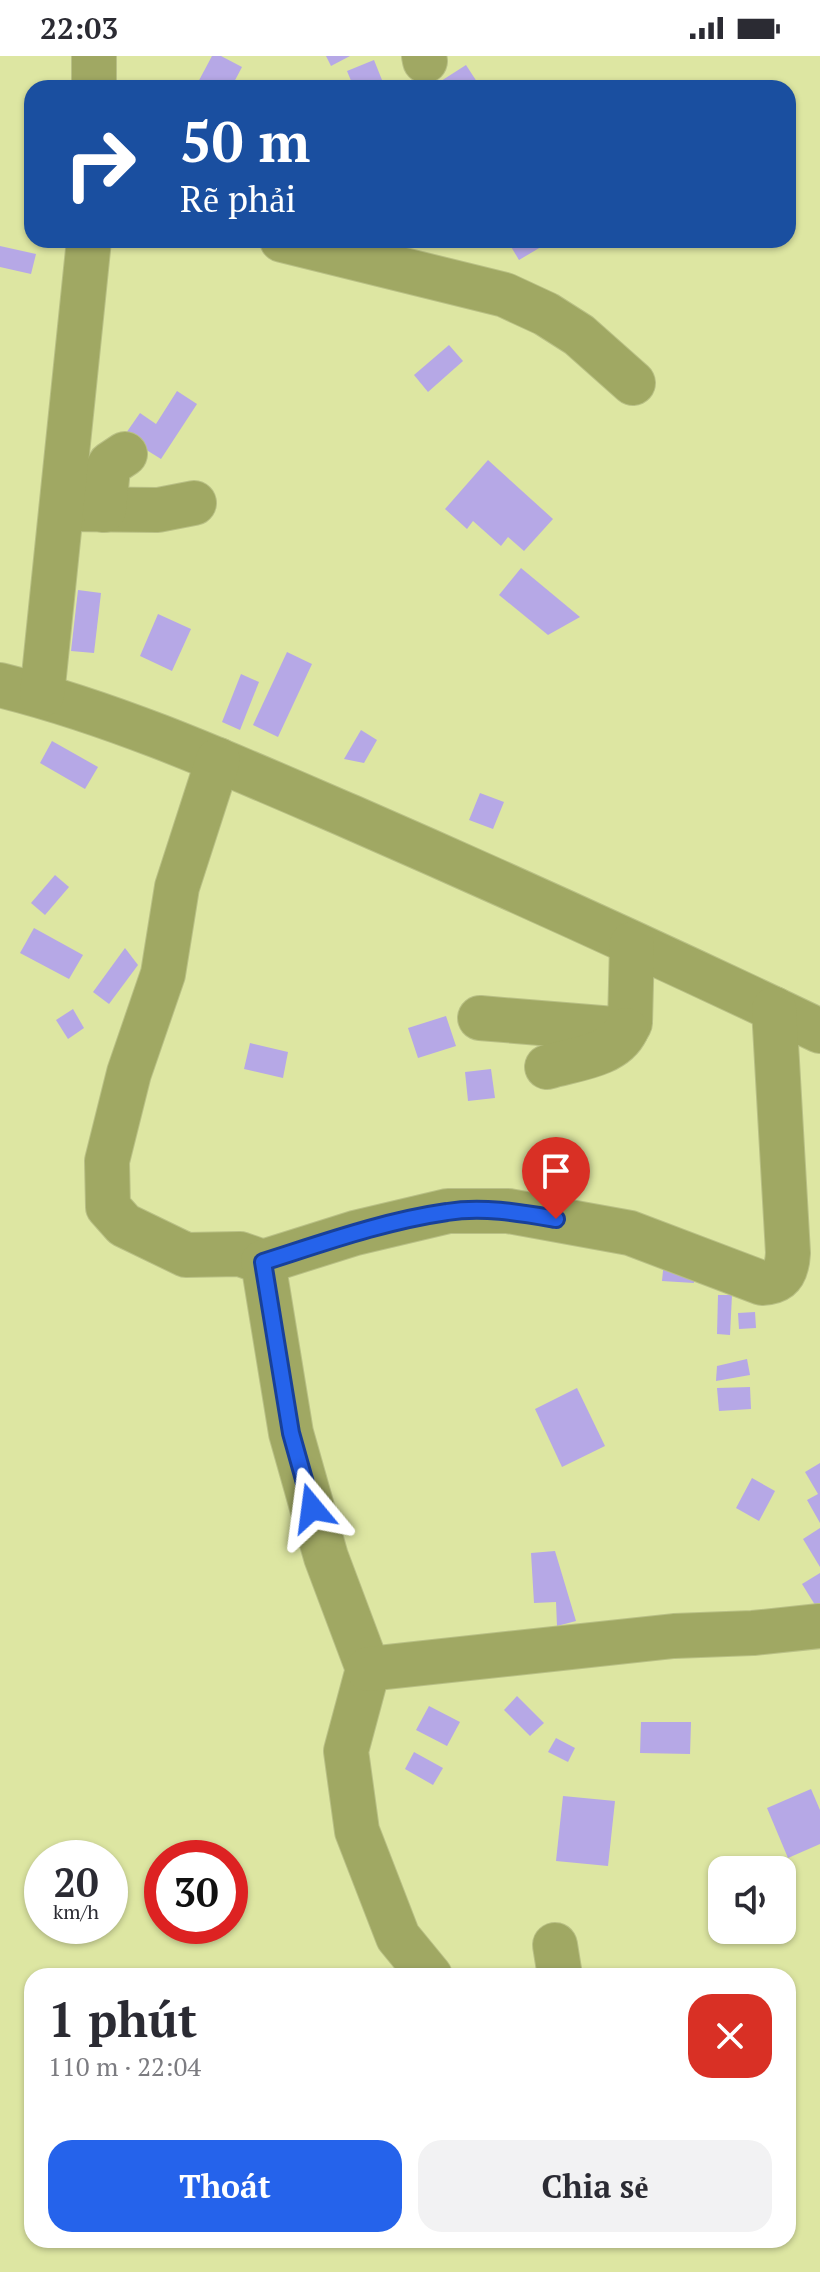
<!DOCTYPE html>
<html lang="vi">
<head>
<meta charset="utf-8">
<style>
	body { margin:0; font-family:"PT Serif",serif; background:#f2f2f3; color:#2b2b33; height:100vh; display:flex; flex-direction:column; font-size:30px; white-space:nowrap }
	* { box-sizing:border-box; margin:0 }
	p { font-size:26px; color:#7c7c81 }
	.icon { flex:none; width:44px; height:44px; fill:none; stroke:currentColor; stroke-width:2; stroke-linecap:round; stroke-linejoin:round }
	.map { position:relative; flex:1; overflow:hidden }
	.details { position:absolute; left:24px; top:1912px; width:772px; height:280px; display:flex; flex-direction:column; background:#fff; border-radius:24px; box-shadow:0 2px 6px #0004 }
	.details>* { flex:none }
	.guide { position:absolute; left:24px; top:24px; width:772px; height:168px; border-radius:24px; box-shadow:0 2px 6px #0004; background:#1a4fa0; color:#fff; overflow:hidden }
	.tools { position:absolute; left:708px; top:1800px; display:grid; gap:16px }
	.tools a { display:grid; place-items:center; width:88px; height:88px; border-radius:16px; background:#fff; box-shadow:0 2px 6px #0004; font-size:40px }
	.speed { position:absolute; left:24px; top:1784px; display:flex; gap:16px; font-size:40px; font-weight:700; text-align:center }
	.speed>* { display:grid; place-content:center; width:104px; height:104px; border-radius:50%; background:#fff; box-shadow:0 2px 6px #0004; line-height:1 }
	.speed small { font-size:20px; font-weight:400 }
	.speed .limit { border:12px solid #d22; background:#fff; color:#111 }
	.pin { position:absolute; display:grid; place-items:center; width:68px; height:68px; color:#fff; margin:-82px -34px; border-radius:50% 50% 50% 0; rotate:-45deg; box-shadow:0 0 8px #0007 }
	.pin .icon { rotate:45deg }
	.me { position:absolute; width:88px; margin:-44px; rotate:344deg; stroke-linejoin:round; filter:drop-shadow(0 0 6px #0008) }
	.turn { display:flex; align-items:center; gap:28px; height:168px; padding:0 24px; font-size:36px }
	.turn .icon { width:104px; height:104px; stroke-width:2.5 }
	.turn b { display:block; font-size:56px; line-height:68px }
	.round { display:grid; place-items:center; flex:none; width:84px; height:84px; border-radius:24px; background:#f2f2f3 }
	.headline { display:flex; align-items:center; justify-content:space-between; height:136px; padding:0 24px }
	h1 { font-size:48px; font-weight:800; line-height:60px }
	.primary-button { display:flex; gap:16px; margin-top:auto; padding:16px 24px }
	.primary-button a { flex:1; height:92px; border-radius:24px; background:#2563eb; color:#fff; font-size:32px; font-weight:800; line-height:92px; text-align:center }
	.primary-button a+a { background:#f2f2f3; color:#2b2b33 }
	.status { display:flex; justify-content:space-between; align-items:center; height:56px; padding:0 40px; background:#fff; direction:ltr }
	.status svg { height:22px; fill:currentColor }
	.map>svg:first-child { display:block }
	.building { fill:#b6a8e6 }
	.lines { fill:none; stroke-linecap:round; stroke-linejoin:round }
	.minor-casing { stroke:#b9c085; stroke-width:46 }
	.minor { stroke:#a0a863; stroke-width:44 }
	.route-casing { stroke:#184099; stroke-width:20 }
	.route { stroke:#2563eb; stroke-width:14 }
</style>
</head>
<body>
<div class="status"><b>22:03</b><svg viewBox="0 0 49 12"><path d="M0 12V9h3v3zM5 12V6h3v6zM10 12V3h3v9zM15 12V0h3v12zM26 1h20v11H26zM47 4h2v5h-2z"/></svg></div>
<div class="map">
<svg width="820" height="2216" viewBox="0 0 820 2216">
	<rect width="100%" height="100%" fill="#dde6a2"/>
	<g class="building">
		<path d="M212 0H221L242 11 231 32 196 30Z"/>
		<path d="M326 0H350L331 10Z"/>
		<path d="M374 4 384 29 376 32H354L347 15Z"/>
		<path d="M466 9 481 32H446L441 25Z"/>
		<path d="M507 184H544L546 188 519 204Z"/>
		<path d="M0 190 36 198 31 218 0 211Z"/>
		<path d="M449 289 463 305 428 336 414 319Z"/>
		<path d="M177 335 197 348 161 403 124 380 140 357 156 368Z"/>
		<path d="M488 404 553 463 524 495 508 481 501 490 473 465 467 473 445 453Z"/>
		<path d="M521 512 580 561 548 579 499 539Z"/>
		<path d="M78 534 101 537 94 597 71 595Z"/>
		<path d="M158 558 191 573 172 615 140 600Z"/>
		<path d="M287 596 312 608 278 681 253 669Z"/>
		<path d="M241 618 259 626 240 674 222 666Z"/>
		<path d="M361 674 377 684 364 707 344 703Z"/>
		<path d="M52 685 98 711 85 733 40 707Z"/>
		<path d="M480 737 504 746 493 773 469 764Z"/>
		<path d="M55 819 69 831 45 859 31 847Z"/>
		<path d="M34 872 83 899 69 923 20 897Z"/>
		<path d="M125 892 138 909 109 948 93 936Z"/>
		<path d="M73 953 84 972 68 983 56 964Z"/>
		<path d="M446 960 456 990 418 1002 408 972Z"/>
		<path d="M250 987 288 996 283 1022 244 1013Z"/>
		<path d="M491 1013 495 1042 468 1045 465 1016Z"/>
		<path d="M665 1195 695 1207 694 1227 662 1225Z"/>
		<path d="M718 1239H732L730 1279 717 1278Z"/>
		<path d="M755 1256 756 1272 739 1273 738 1257Z"/>
		<path d="M747 1303 750 1319 716 1325 717 1310Z"/>
		<path d="M750 1331 751 1353 719 1355 717 1332Z"/>
		<path d="M577 1332 605 1390 562 1411 535 1353Z"/>
		<path d="M820 1407V1467L807 1444 818 1438 805 1416Z"/>
		<path d="M752 1422 775 1435 759 1465 736 1452Z"/>
		<path d="M820 1472V1511L803 1483Z"/>
		<path d="M555 1495 576 1565 557 1570 556 1546 534 1547 531 1497Z"/>
		<path d="M820 1517V1557L802 1528Z"/>
		<path d="M517 1640 544 1667 530 1680 504 1654Z"/>
		<path d="M429 1650 460 1666 447 1690 416 1674Z"/>
		<path d="M641 1666H691L690 1698 640 1697Z"/>
		<path d="M556 1682 575 1692 568 1706 548 1696Z"/>
		<path d="M414 1696 443 1712 433 1729 405 1713Z"/>
		<path d="M811 1733 820 1754V1788L788 1802 767 1752Z"/>
		<path d="M563 1740 615 1745 608 1810 556 1805Z"/>
	</g>
	<g class="lines">
		<g class="minor-casing">
			<g id="minor">
				<path d="M424 0 425 5"/>
				<path d="M94 32V0"/>
				<path d="M282 184 505 239 546 258 579 279 633 327"/>
				<path d="M63 453 158 454 194 447"/>
				<path d="M104 454 108 412 110 408 125 398"/>
				<path d="M0 629C121 659 237 712 351 761 509 830 665 901 820 975"/>
				<path d="M42 639 89 184"/>
				<path d="M218 704 177 831 163 918 129 1017 107 1105 108 1151 124 1169 186 1199 240 1198 263 1206 291 1377 326 1501 368 1613 346 1695 357 1775 398 1881 430 1920"/>
				<path d="M480 962 626 974 630 967 632 888"/>
				<path d="M547 1011C573 1003 614 1000 626 974"/>
				<path d="M263 1206 355 1177 448 1155H508L630 1177 762 1227C782 1226 787 1216 788 1197L774 953"/>
				<path d="M368 1613 674 1580 753 1577 820 1570"/>
				<path d="M555 1889 560 1920"/>
			</g>
		</g>
		<use href="#minor" class="minor"/>
	</g>
	<g class="lines">
		<g class="route-casing">
			<path id="route" d="M312 1452 291 1377 263 1206C323 1187 384 1165 447 1156 483 1150 521 1157 556 1163"/>
		</g>
		<use href="#route" class="route"/>
	</g>
</svg>
<div class="tools">
<a><svg class="icon" aria-label="sound" viewBox="0 0 24 24"><path d="M4 9h4l5-4v14l-5-4H4zM17 9q2 3 0 6"/></svg></a>
</div>
<div class="speed"><div>20<small>km/h</small></div><div class="limit">30</div></div>
<div class="pin" style="left:556px;top:1163px;background:#d93025"><svg class="icon" aria-label="arrive" viewBox="0 0 24 24"><path d="M6 21V4h12l-3 4 3 4H6"/></svg></div>
<svg class="me" style="left:312px;top:1452px" viewBox="-20 -20 40 40"><path d="M0-17L14 15 0 8-14 15z" fill="#2563eb" stroke="#fff" stroke-width="4"/></svg>
<div class="guide">
<div class="turn"><svg class="icon" aria-label="right" viewBox="0 0 24 24"><path d="M7 20v-9h11M14 6l5 5-5 5"/></svg><div><b>50 m</b>Rẽ phải</div></div>
</div>
<section class="details">
<div class="headline"><div><h1>1 phút</h1><p>110 m · 22:04</p></div><a class="round" style="background:#d93025;color:#fff"><svg class="icon" aria-label="close" viewBox="0 0 24 24"><path d="M6 6l12 12M18 6L6 18"/></svg></a></div>
<div class="primary-button"><a>Thoát</a><a>Chia sẻ</a></div>
</section>
</div>
</body>
</html>
